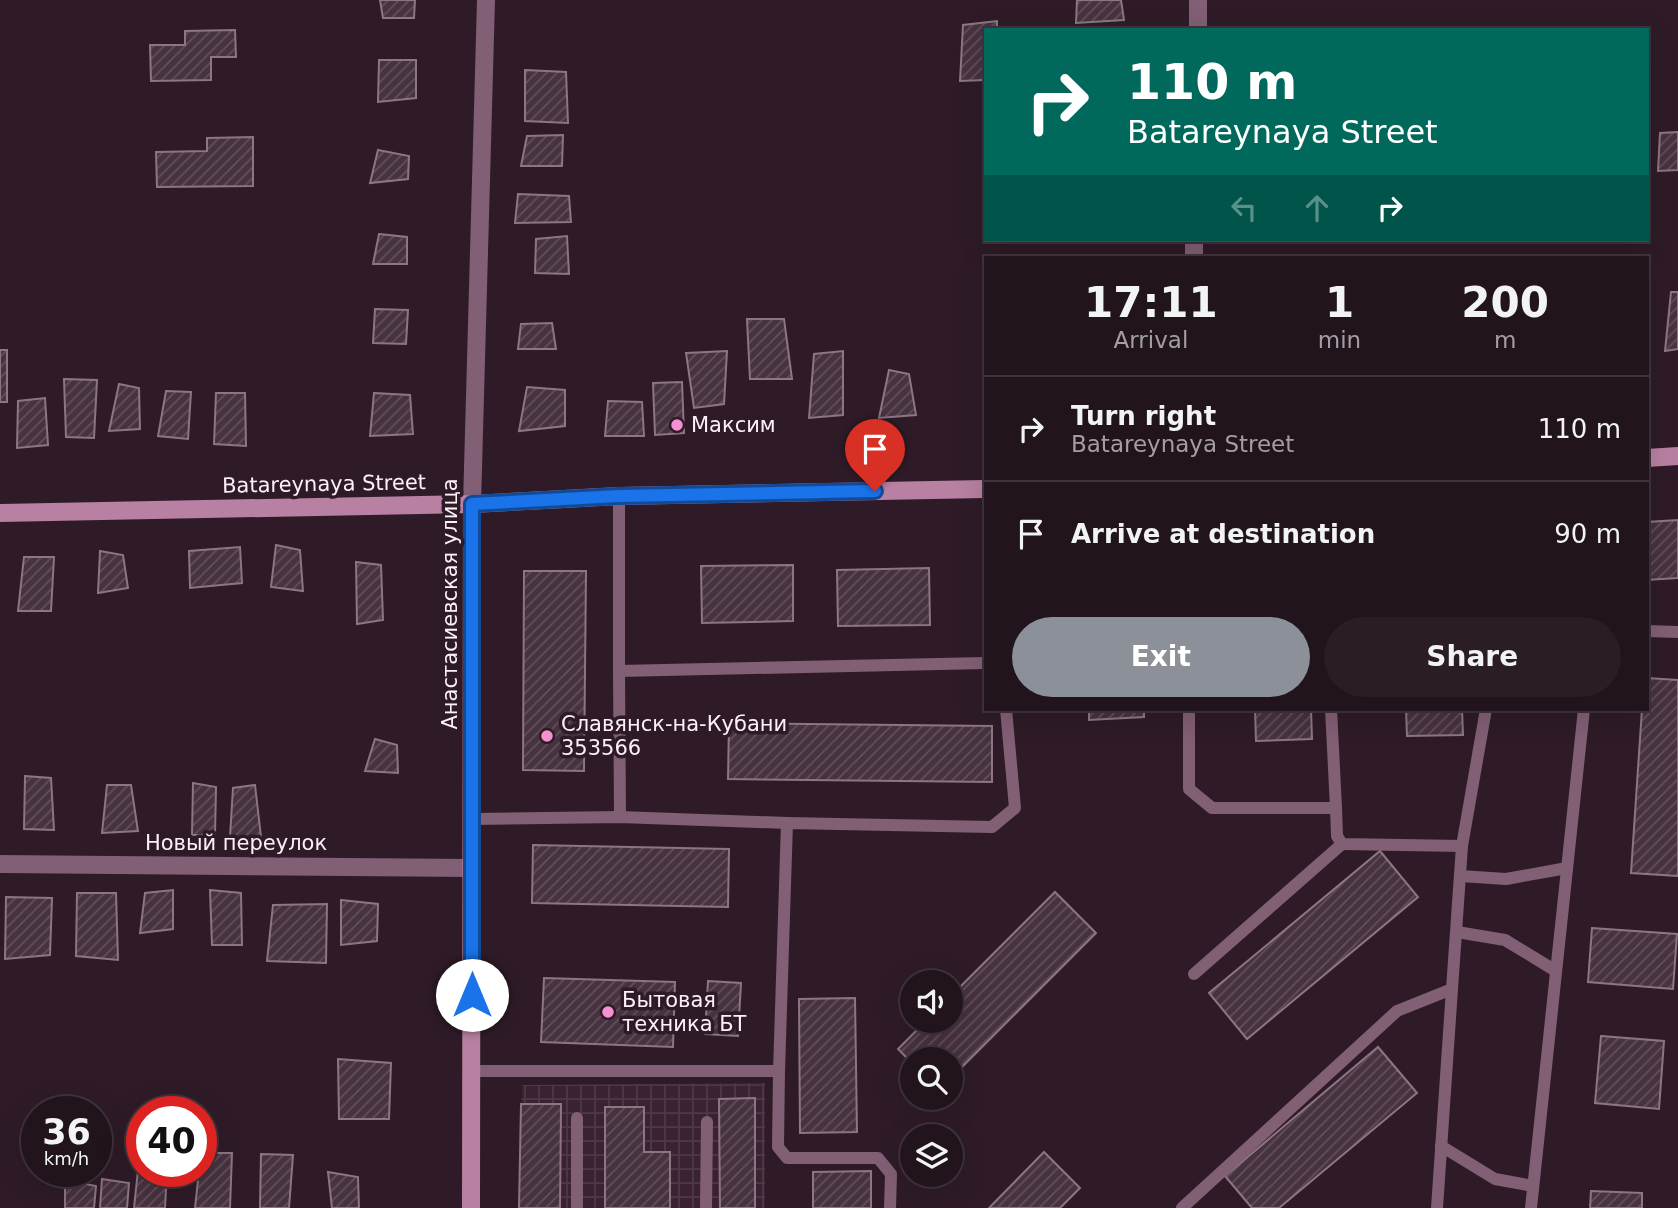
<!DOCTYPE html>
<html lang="en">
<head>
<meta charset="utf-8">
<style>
	body { margin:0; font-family:"DejaVu Sans",sans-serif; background:#2a1d26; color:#f1f3f6; height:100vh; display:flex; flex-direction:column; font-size:26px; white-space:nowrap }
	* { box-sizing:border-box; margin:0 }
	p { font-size:23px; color:#a29ea4 }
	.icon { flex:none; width:38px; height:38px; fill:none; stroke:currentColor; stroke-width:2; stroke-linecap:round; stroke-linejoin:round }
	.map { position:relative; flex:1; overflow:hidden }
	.details { position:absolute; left:984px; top:256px; width:665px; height:455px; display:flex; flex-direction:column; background:#22141d; border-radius:0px; box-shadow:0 7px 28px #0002,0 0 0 2px #3f333b }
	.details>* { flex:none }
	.guide { position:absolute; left:984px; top:28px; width:665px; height:214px; border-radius:0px; box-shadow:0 7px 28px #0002,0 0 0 2px #3f333b; background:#00695c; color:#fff; overflow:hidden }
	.fabs { position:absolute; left:900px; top:970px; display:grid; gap:14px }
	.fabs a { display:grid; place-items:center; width:63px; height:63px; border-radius:50%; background:#22141d; box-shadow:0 7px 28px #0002,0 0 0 2px #3f333b; font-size:35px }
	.speed { position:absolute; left:21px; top:1096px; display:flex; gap:14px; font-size:35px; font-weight:700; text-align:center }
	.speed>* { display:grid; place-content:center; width:91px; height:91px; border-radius:50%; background:#22141d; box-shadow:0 7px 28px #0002,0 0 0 2px #3f333b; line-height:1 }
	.speed small { font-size:18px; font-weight:400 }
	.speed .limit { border:10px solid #d22; background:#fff; color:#111 }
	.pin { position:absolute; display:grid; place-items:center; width:60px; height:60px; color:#fff; margin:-72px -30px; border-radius:50% 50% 50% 0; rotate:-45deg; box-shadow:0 0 7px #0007 }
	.pin .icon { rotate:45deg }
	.me { position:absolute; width:77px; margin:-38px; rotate:0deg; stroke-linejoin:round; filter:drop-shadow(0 0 5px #0008) }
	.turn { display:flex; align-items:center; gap:24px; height:147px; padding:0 28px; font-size:32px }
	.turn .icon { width:91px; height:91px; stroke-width:2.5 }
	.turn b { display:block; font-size:49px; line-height:60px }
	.lanes { display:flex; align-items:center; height:66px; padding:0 28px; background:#0003; justify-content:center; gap:35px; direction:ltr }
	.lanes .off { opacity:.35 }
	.eta { display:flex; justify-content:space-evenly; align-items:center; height:119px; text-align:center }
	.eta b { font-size:42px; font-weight:700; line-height:49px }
	.cta { display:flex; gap:14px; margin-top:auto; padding:14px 28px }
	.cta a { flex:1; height:80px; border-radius:42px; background:#8c9099; color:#fff; font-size:28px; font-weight:700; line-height:80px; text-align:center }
	.cta a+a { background:#2a1d26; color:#f1f3f6 }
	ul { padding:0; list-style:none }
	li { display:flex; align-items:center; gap:21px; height:105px; padding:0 28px; border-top:2px solid #3f333b }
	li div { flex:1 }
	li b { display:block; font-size:26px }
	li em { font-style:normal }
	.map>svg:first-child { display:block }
	.industrial { fill:url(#industrial-grid) }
	.building { fill:url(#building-hatch); stroke:#8d7583; stroke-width:2 }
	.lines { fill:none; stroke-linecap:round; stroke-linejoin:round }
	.lane { stroke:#815f74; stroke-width:12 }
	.street { stroke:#815f74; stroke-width:18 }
	.secondary { stroke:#b880a2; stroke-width:18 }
	.route-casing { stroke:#114b97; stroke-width:18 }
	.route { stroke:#1a73e8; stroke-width:12 }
	.poi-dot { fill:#f590d1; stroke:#2e1b27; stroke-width:2.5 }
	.labels { text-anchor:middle; stroke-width:7; stroke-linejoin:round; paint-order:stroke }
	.poi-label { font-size:21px; fill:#fdf0f7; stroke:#2e1b27; text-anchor:start }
	.street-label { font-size:21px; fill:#fdf0f7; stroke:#2e1b27 }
</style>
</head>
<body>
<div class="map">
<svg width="1678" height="1208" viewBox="0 0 1678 1208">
	<defs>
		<pattern id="industrial-grid" width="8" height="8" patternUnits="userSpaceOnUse" patternTransform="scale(1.75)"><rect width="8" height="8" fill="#3b2232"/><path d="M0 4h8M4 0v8" fill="none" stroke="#4e3846"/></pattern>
		<pattern id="building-hatch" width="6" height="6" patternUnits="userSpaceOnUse" patternTransform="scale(1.75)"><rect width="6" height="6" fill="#47323f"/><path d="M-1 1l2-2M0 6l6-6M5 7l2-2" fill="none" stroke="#62505c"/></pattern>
	</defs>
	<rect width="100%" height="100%" fill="#2e1b27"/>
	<path class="industrial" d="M765 1083V1208H519L522 1085Z"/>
	<g class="building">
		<path d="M380 0H415L414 18H383Z"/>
		<path d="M1077 0H1121L1124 20 1076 23Z"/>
		<path d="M997 21V30H985V80L960 81 963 25Z"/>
		<path d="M235 30 236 57H211V80L151 81 150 45H185V31Z"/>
		<path d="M379 60H416V98L378 102Z"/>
		<path d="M525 70 566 72 568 123 525 121Z"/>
		<path d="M1678 132V170L1658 171 1660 133Z"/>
		<path d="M563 135 562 166H521L527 136Z"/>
		<path d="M253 137V186L157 187 156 152 207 151V138Z"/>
		<path d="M378 150 409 156 408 179 370 183Z"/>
		<path d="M518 194 569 196 571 222 515 223Z"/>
		<path d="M379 234 407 237V264H373Z"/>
		<path d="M567 236 569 274 535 273 536 239Z"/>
		<path d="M1671 292H1678V349L1665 351Z"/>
		<path d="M375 309 408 310 406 344 373 343Z"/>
		<path d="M747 319H784L792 379H750Z"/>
		<path d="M552 323 556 349H518L521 324Z"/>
		<rect x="0" y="350" width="7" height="52"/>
		<path d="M727 351 724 404 694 408 686 353Z"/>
		<path d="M843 351V415L809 418 814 354Z"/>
		<path d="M889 370 909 374 916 415 879 418Z"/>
		<path d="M64 379 97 380 94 438 66 437Z"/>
		<path d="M682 382 684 433 655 435 653 383Z"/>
		<path d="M119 384 139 388 140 429 109 431Z"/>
		<path d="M527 387 565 390V426L519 431Z"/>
		<path d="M166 391 191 392 188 439 158 436Z"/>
		<path d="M216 393H245L246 446 214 444Z"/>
		<path d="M374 393 410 395 413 434 370 436Z"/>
		<path d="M45 398 48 445 17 448 18 401Z"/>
		<path d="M608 401 642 402 644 436H605Z"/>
		<path d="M1678 520V578L1647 580V522Z"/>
		<path d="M276 545 300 550 303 591 271 587Z"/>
		<path d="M240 547 242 583 190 588 189 551Z"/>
		<path d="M100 551 123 555 128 588 98 593Z"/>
		<path d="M24 557H54L51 611H18Z"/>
		<path d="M356 562 381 565 383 620 357 624Z"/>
		<path d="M793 565V621L702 623 701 566Z"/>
		<path d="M929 568 930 625 838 626 837 570Z"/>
		<path d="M524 571H586L584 771 523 770Z"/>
		<path d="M1647 678 1678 680V876L1631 873 1642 709H1647Z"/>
		<path d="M1089 709H1144V717L1089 720Z"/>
		<path d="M1255 709H1311L1312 739 1256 741Z"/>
		<path d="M1406 709H1462L1463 735 1407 736Z"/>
		<path d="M729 723 992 726V782L728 779Z"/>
		<path d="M375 739 397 745 398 773 365 771Z"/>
		<path d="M25 776 51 778 54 830 24 829Z"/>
		<path d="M193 783 216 787 215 835H192Z"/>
		<path d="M107 785H131L138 831 102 833Z"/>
		<path d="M255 785 261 837H230L233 788Z"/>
		<path d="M533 845 729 849 728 907 532 903Z"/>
		<path d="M1380 851 1418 897 1247 1039 1209 993Z"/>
		<path d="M173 890V929L140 933 145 893Z"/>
		<path d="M210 890 241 893 242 945H212Z"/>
		<path d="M1055 892 1096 933 950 1079V1059H912V1063L898 1049 927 1020H950V997Z"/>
		<path d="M77 893H116L118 960 76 956Z"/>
		<path d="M6 897 52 898 50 955 5 959Z"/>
		<path d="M341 900 378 904 377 941 341 945Z"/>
		<path d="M327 904 326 963 267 961 273 905Z"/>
		<path d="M1592 928 1677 934 1673 989 1588 982Z"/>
		<path d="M544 978 675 982 673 1047 541 1042Z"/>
		<path d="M708 981 741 983 738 1036 705 1034Z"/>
		<path d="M855 998 857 1132 800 1133 799 999Z"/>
		<path d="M1601 1036 1664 1041 1659 1109 1595 1103Z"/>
		<path d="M1378 1047 1417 1093 1279 1208H1252L1225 1176Z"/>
		<path d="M338 1059 391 1063 389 1119H339Z"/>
		<path d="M755 1098V1208H720L719 1099Z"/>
		<path d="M521 1104H561L560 1208H519Z"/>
		<path d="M605 1107H644V1152H670V1208H605Z"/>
		<path d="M140 1151H142V1171H167L165 1208H134Z"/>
		<path d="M1044 1152 1080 1188 1060 1208H989Z"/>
		<path d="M201 1153H232L230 1208H195L199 1171H201Z"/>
		<path d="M261 1154 293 1155 289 1208H260Z"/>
		<path d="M871 1171V1208H813V1172Z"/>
		<path d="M328 1172 358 1177 359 1208H332Z"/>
		<path d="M102 1179 129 1183 127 1208H100Z"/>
		<path d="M65 1180 96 1186 94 1208H65Z"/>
		<path d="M1591 1191 1642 1193V1208H1590Z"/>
	</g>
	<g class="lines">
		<g class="lane">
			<path d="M619 496V671L985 663"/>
			<path d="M1647 631 1678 632"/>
			<path d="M619 671 620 817"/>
			<path d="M1189 709V789L1212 808H1336L1337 836 1342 844 1462 846 1486 709"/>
			<path d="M1331 709 1336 808"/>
			<path d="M472 819 620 817 787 823"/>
			<path d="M1460 876 1506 879 1567 868"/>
			<path d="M1457 932 1505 940 1556 971"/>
			<path d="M1194 974 1342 844"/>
			<path d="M472 1071H779L787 823 992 827 1015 808 1006 709"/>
			<path d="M779 1071 778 1147 787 1158H878L891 1174 890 1208"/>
			<path d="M1441 1146 1495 1179 1533 1186"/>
			<path d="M577 1208V1118"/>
			<path d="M706 1208 707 1122"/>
			<path d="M1182 1208 1397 1011 1452 989 1462 846"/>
			<path d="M1437 1208 1452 989"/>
			<path d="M1531 1208 1584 709"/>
		</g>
		<g class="street">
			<path d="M1198 30V0"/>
			<path d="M1194 257V240"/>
			<path d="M472 504 486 0"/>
			<path d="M0 864 472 868"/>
		</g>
		<g class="secondary">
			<path d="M1647 458 1678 456"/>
			<path d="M0 513 472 504 619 496 985 489"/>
			<path d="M471 1208 472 504"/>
		</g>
	</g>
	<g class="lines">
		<g class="route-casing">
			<path id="route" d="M472 995V504L619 496 875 491"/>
		</g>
		<use href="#route" class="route"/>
	</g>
	<g class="poi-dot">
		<circle cx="677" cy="425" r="7"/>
		<circle cx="547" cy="736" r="7"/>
		<circle cx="608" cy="1012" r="7"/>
	</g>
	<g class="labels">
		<g class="poi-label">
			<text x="691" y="432">Максим</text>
			<text x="561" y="731">Славянск-на-Кубани<tspan x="561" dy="24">353566</tspan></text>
			<text x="622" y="1007">Бытовая<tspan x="622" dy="24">техника БТ</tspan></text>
		</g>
		<g class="street-label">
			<text transform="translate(324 484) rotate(-1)" y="7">Batareynaya Street</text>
			<text transform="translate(450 604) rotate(-90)" y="7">Анастасиевская улица</text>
			<text x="236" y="850">Новый переулок</text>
		</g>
	</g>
</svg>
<div class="fabs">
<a><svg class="icon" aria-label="sound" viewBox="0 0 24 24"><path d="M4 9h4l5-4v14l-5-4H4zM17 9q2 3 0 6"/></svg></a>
<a><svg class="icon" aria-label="search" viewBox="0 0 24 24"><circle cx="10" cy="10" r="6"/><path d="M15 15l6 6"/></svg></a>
<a><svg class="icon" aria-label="layers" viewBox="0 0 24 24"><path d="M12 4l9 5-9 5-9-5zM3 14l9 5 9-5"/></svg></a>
</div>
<div class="speed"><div>36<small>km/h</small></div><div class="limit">40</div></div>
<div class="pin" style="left:875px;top:491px;background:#d93025"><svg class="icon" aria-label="arrive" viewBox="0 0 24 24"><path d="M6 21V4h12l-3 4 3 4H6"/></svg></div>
<svg class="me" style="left:472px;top:995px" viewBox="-20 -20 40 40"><circle r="19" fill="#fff"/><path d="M0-13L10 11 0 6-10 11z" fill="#1a73e8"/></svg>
<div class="guide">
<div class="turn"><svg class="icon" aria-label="right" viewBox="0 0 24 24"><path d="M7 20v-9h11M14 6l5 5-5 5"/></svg><div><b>110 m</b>Batareynaya Street</div></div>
<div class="lanes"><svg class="icon off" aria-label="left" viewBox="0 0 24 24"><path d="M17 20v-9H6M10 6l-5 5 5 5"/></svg><svg class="icon off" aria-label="ahead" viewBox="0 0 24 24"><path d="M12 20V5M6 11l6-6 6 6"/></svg><svg class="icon" aria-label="right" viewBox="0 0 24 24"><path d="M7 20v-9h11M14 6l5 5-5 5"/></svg></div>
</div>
<section class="details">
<div class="eta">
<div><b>17:11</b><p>Arrival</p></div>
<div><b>1</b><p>min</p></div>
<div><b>200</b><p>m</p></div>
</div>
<ul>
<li><svg class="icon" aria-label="right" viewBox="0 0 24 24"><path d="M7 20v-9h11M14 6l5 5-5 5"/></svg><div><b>Turn right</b><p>Batareynaya Street</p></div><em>110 m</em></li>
<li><svg class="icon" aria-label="arrive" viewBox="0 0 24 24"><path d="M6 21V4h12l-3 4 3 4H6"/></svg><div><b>Arrive at destination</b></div><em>90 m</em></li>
</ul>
<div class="cta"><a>Exit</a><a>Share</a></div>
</section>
</div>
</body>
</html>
